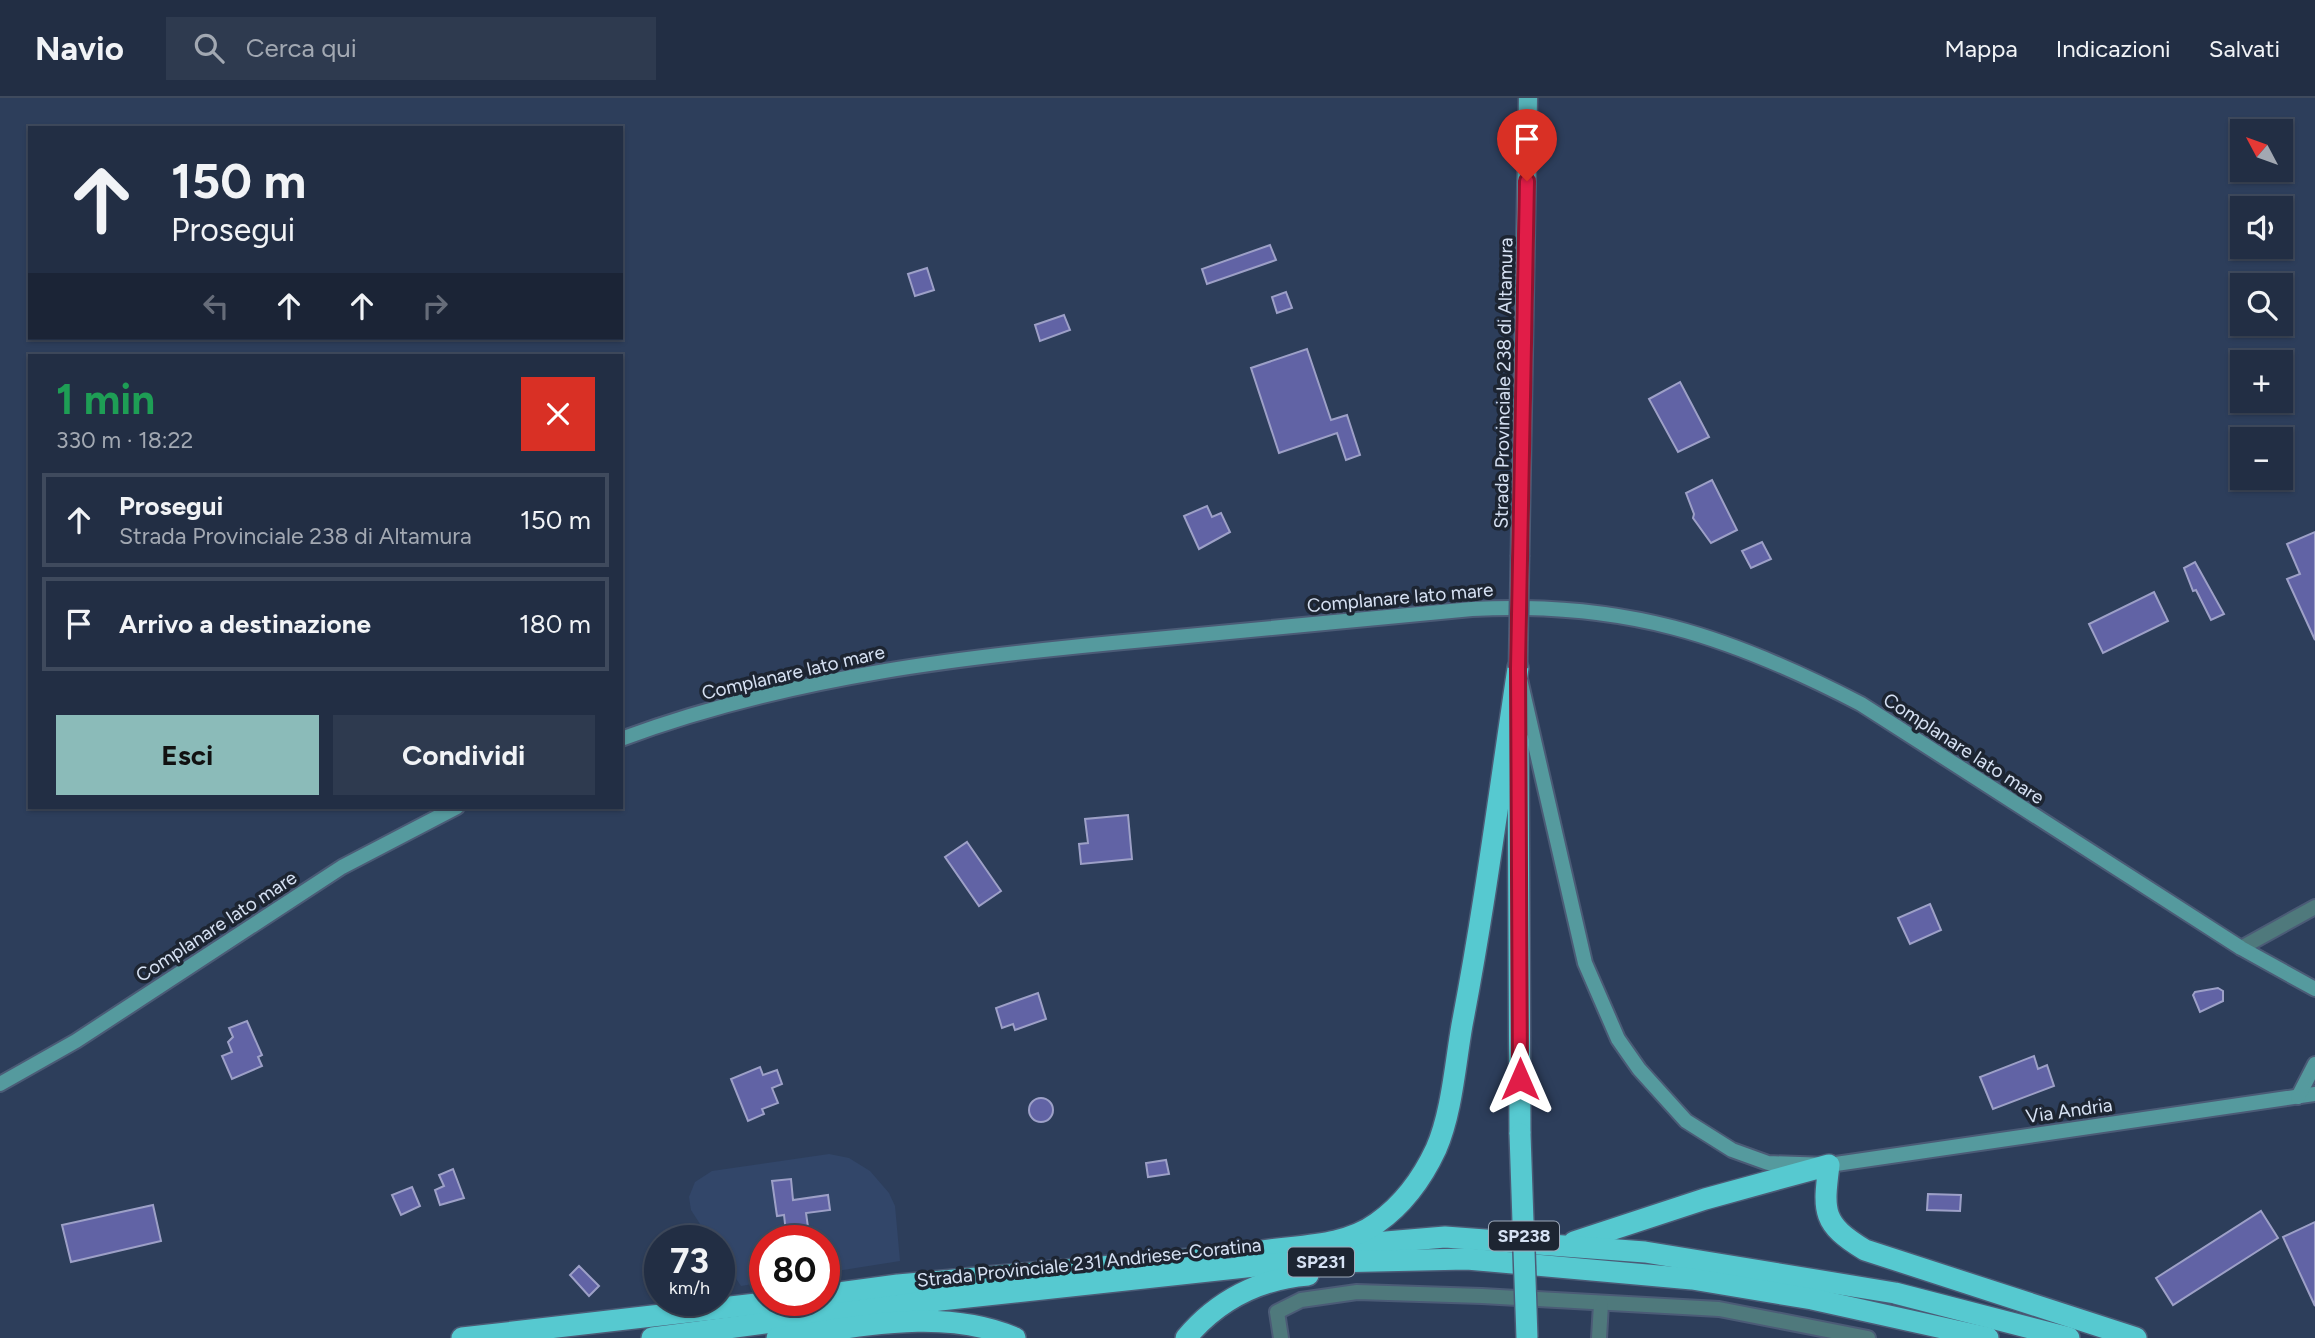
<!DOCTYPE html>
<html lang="it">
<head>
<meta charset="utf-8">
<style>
	body { margin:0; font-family:Figtree,sans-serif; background:#2e3a4f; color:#f1f3f6; height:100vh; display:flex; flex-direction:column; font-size:26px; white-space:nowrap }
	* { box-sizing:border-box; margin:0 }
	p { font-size:23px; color:#a2a8b2 }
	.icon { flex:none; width:38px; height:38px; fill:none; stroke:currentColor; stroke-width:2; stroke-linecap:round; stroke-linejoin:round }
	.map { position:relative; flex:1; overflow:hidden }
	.details { position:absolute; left:28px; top:256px; width:595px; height:455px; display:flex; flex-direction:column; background:#222e44; border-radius:0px; box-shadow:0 2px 5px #0004,0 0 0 2px #3f4a5d }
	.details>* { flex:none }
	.guide { position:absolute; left:28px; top:28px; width:595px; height:214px; border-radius:0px; box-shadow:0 2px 5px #0004,0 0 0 2px #3f4a5d; background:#222e44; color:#f1f3f6; overflow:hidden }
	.needle { width:46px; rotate:311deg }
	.buttons { position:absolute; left:2230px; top:21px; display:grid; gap:14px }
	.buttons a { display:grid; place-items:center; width:63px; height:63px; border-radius:0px; background:#222e44; box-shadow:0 2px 5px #0004,0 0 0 2px #3f4a5d; font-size:35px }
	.speed { position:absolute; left:644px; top:1127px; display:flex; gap:14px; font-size:35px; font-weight:700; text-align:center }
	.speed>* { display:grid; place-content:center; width:91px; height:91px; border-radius:50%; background:#222e44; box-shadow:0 2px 5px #0004,0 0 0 2px #3f4a5d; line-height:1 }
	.speed small { font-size:18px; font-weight:400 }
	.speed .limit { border:10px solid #d22; background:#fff; color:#111 }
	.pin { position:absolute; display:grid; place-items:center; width:60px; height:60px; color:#fff; margin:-72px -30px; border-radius:50% 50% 50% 0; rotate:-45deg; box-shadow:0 0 7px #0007 }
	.pin .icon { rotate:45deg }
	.me { position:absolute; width:77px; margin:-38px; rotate:0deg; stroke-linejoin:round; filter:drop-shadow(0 0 5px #0008) }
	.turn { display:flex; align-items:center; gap:24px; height:147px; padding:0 28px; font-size:32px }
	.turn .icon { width:91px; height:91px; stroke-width:2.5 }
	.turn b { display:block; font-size:49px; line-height:60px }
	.lanes { display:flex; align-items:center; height:66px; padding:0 28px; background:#0003; justify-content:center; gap:35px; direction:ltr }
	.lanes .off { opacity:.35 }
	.round { display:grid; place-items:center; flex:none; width:74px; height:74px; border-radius:0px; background:#2e3a4f }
	.headline { display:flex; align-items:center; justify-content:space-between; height:119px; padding:0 28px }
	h1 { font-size:42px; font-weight:700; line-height:52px; color:#1e9e55 }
	.primary-button { display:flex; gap:14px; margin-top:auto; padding:14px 28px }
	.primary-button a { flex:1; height:80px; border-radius:0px; background:#8bbbb9; color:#111; font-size:28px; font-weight:700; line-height:80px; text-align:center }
	.primary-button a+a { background:#2e3a4f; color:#f1f3f6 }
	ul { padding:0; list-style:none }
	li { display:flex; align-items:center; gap:21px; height:94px; margin:0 14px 10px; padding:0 14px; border:4px solid #3f4a5d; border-radius:0px }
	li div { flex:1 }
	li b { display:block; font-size:26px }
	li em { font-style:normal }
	header { display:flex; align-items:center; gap:42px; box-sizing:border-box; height:98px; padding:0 35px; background:#222e44; border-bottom:2px solid #3f4a5d }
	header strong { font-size:33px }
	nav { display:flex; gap:38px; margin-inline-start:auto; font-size:24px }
	.search { width:490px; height:63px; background:#2e3a4f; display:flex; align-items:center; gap:18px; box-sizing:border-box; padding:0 24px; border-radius:0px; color:#a2a8b2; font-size:26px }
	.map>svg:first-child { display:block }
	.built { fill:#324669 }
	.building { fill:#6163a5; stroke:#9da0c7; stroke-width:2 }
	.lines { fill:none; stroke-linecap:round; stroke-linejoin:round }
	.street-casing { stroke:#4b5b76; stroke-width:18 }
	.secondary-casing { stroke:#4b5b76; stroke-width:18 }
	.primary-casing { stroke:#4b5b76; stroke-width:21 }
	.highway-casing { stroke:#4b5b76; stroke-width:24 }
	.street { stroke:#4f797c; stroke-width:14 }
	.secondary { stroke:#559a9e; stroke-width:14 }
	.primary { stroke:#56b2b8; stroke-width:18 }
	.highway { stroke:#56c9d0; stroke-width:21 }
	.primary-bridge-casing { stroke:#4b5b76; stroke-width:21; stroke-linecap:butt }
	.highway-bridge-casing { stroke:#4b5b76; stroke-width:24; stroke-linecap:butt }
	.primary-bridge { stroke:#56b2b8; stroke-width:18 }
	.highway-bridge { stroke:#56c9d0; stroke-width:21 }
	.route-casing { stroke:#92132f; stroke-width:18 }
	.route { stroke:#e11d48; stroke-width:12 }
	.labels { text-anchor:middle; stroke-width:7; stroke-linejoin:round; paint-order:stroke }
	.shield { fill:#1d2532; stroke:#9ea9b9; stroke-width:2 }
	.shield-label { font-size:18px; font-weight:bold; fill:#d6e1f3 }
	.street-label { font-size:19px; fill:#d6e1f3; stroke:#1d2532 }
</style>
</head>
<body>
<header>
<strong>Navio</strong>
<div class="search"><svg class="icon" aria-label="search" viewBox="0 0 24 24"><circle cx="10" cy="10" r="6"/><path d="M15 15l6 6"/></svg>Cerca qui</div>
<nav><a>Mappa</a><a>Indicazioni</a><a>Salvati</a></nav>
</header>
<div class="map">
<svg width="2315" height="1240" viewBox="0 0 2315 1240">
	<rect width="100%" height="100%" fill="#2d3e5b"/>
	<path class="built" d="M829 1056 849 1060 870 1073 889 1095 895 1108 900 1163 824 1175V1143H765V1184L741 1188 719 1155V1143H711L691 1112 689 1099 695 1084 712 1073Z"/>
	<g class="building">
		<path d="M1270 147 1276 162 1207 186 1202 171Z"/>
		<path d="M927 170 934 192 915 198 908 176Z"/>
		<path d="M1286 194 1292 210 1277 215 1272 199Z"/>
		<path d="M1064 217 1070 232 1040 243 1035 227Z"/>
		<path d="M1307 251 1331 322 1347 317 1360 357 1346 362 1337 335 1279 355 1251 270Z"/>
		<path d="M1680 284 1709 339 1678 354 1649 301Z"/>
		<path d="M1712 382 1737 432 1711 445 1693 420 1694 416 1686 395Z"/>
		<path d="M1207 408 1212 419 1221 415 1230 434 1199 451 1184 418Z"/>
		<path d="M2315 434V542L2287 481 2300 476 2287 446Z"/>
		<path d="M1762 444 1771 461 1751 470 1742 453Z"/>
		<path d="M2195 464 2224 516 2211 522 2196 492 2193 493 2184 470Z"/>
		<path d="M2154 494 2168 523 2103 555 2089 526Z"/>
		<path d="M1128 717 1132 761 1081 766 1079 746 1088 745 1085 721Z"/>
		<path d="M967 744 1001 793 979 808 945 759Z"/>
		<path d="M1930 806 1941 832 1910 846 1898 820Z"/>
		<path d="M2218 890 2223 893V903L2200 914 2193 897 2195 894Z"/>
		<path d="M1038 895 1046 921 1015 932 1013 926 1002 930 996 910Z"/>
		<path d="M247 923 262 957 258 959 262 968 232 981 222 958 232 954 228 944 233 939 229 930Z"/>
		<path d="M2034 958 2038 971 2047 967 2054 988 1993 1011 1980 979Z"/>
		<path d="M760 969 763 977 777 972 782 986 772 990 778 1005 762 1011 764 1016 748 1023 731 981Z"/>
		<circle cx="1041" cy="1012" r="12"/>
		<path d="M1166 1062 1169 1076 1148 1079 1146 1065Z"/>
		<path d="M453 1071 464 1100 440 1107 435 1092 444 1088 439 1077Z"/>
		<path d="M791 1081 793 1102 828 1097 830 1112 806 1115 810 1143H787L784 1117 777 1118 772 1083Z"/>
		<path d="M412 1089 420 1108 401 1117 392 1097Z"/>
		<path d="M1928 1096 1961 1097 1960 1113 1927 1112Z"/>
		<path d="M153 1107 161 1143 71 1164 62 1127Z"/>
		<path d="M2261 1113 2278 1140 2173 1207 2156 1180Z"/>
		<path d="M2315 1124V1208L2283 1139Z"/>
		<path d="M579 1168 599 1188 589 1198 570 1177Z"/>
	</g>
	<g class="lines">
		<g class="street-casing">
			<g id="street">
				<path d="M2241 850 2315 809"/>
				<path d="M1281 1240 1277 1214 1301 1202 1357 1194 1482 1198 1719 1211 1868 1240"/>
				<path d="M1599 1240 1601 1206"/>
			</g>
		</g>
		<g class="secondary-casing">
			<g id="secondary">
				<path d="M1520 581 1585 865 1618 941 1639 971 1686 1023 1732 1052 1768 1065 1829 1067 2315 996"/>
				<path d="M621 641C790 578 967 558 1145 542 1254 531 1363 521 1472 511 1624 503 1728 537 1861 606L2241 850 2315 891"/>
				<path d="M0 986 76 943 342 769 457 709"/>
				<path d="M2298 999 2315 966"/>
			</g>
		</g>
		<g class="primary-casing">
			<path id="primary" d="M1520 457 1528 0"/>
		</g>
		<g class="highway-casing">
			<g id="highway">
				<path d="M1518 642 1520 1036"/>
				<path d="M1574 1144 1705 1101 1829 1067C1823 1114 1822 1126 1865 1152L2136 1240"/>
				<path d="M1315 1150 1445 1139 1645 1154 1895 1195 2069 1240"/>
				<path d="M1245 1156C1288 1146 1340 1152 1377 1125 1404 1106 1422 1081 1436 1051 1452 1014 1455 967 1462 927 1485 808 1500 689 1518 570"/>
				<path d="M824 1197 898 1187 1213 1159"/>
				<path d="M462 1240 791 1202"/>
				<path d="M652 1240 940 1202 1284 1165 1467 1161 1692 1181 1812 1201 1988 1240"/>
				<path d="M777 1240C854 1230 941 1208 1015 1240"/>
				<path d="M1186 1240C1217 1203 1259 1181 1308 1177"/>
			</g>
		</g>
		<use href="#street" class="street"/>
		<use href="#secondary" class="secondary"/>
		<use href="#primary" class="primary"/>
		<use href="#highway" class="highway"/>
		<g class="primary-bridge-casing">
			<path id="primary-bridge" d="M1518 570 1520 457"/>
		</g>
		<g class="highway-bridge-casing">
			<path id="highway-bridge" d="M1520 1036 1527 1240"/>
		</g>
		<use href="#primary-bridge" class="primary-bridge"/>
		<use href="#highway-bridge" class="highway-bridge"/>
	</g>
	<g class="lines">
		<g class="route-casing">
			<path id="route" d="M1520 981 1518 570 1527 83"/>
		</g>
		<use href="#route" class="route"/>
	</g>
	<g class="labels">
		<g class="shield">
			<rect x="1489" y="1123.5" width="70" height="29" rx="5"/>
			<rect x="1288" y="1149.5" width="66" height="29" rx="5"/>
		</g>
		<g class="shield-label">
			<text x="1524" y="1144">SP238</text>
			<text x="1321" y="1170">SP231</text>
		</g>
		<g class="street-label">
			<text transform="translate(1503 285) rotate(-89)" y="7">Strada Provinciale 238 di Altamura</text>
			<text transform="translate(1400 499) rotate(-5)" y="7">Complanare lato mare</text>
			<text transform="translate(793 574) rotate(-13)" y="7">Complanare lato mare</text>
			<text transform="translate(1964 650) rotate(33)" y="7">Complanare lato mare</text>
			<text transform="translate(216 828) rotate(-33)" y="7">Complanare lato mare</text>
			<text transform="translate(2069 1012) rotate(-8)" y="7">Via Andria</text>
			<text transform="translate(1089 1164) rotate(-6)" y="7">Strada Provinciale 231 Andriese-Coratina</text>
		</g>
	</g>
</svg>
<div class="buttons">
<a><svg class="needle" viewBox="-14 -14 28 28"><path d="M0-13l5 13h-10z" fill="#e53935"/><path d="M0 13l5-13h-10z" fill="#a2a8b2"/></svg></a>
<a><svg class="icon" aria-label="sound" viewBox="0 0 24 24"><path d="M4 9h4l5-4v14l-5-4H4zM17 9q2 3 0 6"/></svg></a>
<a><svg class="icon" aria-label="search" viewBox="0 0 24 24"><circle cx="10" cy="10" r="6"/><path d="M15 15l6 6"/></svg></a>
<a>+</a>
<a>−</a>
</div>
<div class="speed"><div>73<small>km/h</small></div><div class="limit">80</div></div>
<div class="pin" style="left:1527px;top:83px;background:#d93025"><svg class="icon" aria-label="arrive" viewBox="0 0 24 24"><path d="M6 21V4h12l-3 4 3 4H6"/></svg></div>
<svg class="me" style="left:1520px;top:981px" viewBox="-20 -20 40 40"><path d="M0-17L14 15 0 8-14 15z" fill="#e11d48" stroke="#fff" stroke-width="4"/></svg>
<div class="guide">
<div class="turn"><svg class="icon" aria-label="ahead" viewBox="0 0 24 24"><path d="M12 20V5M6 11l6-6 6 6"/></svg><div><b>150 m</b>Prosegui</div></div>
<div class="lanes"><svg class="icon off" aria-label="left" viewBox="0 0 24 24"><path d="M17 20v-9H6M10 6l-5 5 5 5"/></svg><svg class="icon" aria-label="ahead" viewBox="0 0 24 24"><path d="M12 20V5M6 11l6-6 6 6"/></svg><svg class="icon" aria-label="ahead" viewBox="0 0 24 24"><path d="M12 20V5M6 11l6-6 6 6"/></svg><svg class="icon off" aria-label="right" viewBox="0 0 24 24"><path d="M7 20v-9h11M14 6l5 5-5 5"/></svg></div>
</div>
<section class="details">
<div class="headline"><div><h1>1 min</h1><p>330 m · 18:22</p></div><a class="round" style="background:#d93025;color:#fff"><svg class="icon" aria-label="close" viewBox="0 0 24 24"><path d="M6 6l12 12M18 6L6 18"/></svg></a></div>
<ul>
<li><svg class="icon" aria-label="ahead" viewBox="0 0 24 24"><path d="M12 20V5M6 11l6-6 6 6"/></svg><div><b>Prosegui</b><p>Strada Provinciale 238 di Altamura</p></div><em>150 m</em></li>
<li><svg class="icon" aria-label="arrive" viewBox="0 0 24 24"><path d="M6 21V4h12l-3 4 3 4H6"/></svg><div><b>Arrivo a destinazione</b></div><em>180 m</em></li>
</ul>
<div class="primary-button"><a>Esci</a><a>Condividi</a></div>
</section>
</div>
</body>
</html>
